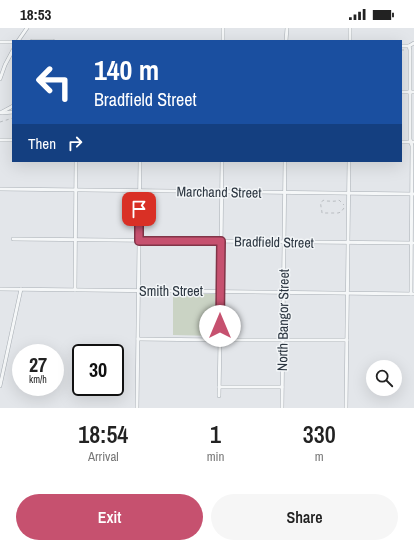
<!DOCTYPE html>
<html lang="en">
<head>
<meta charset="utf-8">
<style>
	body { margin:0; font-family:"Archivo Narrow",sans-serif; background:#f6f6f6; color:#222; height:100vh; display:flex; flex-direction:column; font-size:15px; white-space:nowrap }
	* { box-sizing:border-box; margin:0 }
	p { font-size:13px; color:#767676 }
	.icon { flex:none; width:22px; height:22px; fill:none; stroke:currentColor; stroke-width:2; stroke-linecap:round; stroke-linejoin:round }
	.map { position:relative; height:380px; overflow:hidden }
	.drawer { display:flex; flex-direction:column; background:#fff; flex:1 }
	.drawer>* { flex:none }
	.hud { position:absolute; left:12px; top:12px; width:390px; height:122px; border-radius:0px; box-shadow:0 4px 16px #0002; background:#1a4fa0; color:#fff; overflow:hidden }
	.fabs { position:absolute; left:366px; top:332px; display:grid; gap:8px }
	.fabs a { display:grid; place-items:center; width:36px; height:36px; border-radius:50%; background:#fff; box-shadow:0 4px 16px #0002; font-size:20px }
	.speed { position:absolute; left:12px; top:316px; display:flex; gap:8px; font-size:20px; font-weight:700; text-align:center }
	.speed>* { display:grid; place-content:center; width:52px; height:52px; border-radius:50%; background:#fff; box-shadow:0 4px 16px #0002; line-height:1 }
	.speed small { font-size:10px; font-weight:400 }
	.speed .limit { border:2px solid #111; border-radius:6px; background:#fff; color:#111 }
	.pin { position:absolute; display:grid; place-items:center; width:34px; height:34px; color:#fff; margin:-17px; border-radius:8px; box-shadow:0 2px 6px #0006 }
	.me { position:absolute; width:44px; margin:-22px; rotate:0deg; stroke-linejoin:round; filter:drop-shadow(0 0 3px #0008) }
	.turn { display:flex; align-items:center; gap:14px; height:84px; padding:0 16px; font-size:18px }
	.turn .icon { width:52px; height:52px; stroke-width:2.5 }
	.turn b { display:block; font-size:28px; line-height:34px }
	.then { display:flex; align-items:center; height:38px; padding:0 16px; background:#0003; gap:8px; font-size:15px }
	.eta { display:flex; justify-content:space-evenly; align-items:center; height:68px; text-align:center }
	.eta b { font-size:24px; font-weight:600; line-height:28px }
	.cta { display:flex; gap:8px; margin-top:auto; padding:8px 16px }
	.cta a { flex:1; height:46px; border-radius:24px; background:#c6516f; color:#fff; font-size:16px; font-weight:600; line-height:46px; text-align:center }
	.cta a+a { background:#f6f6f6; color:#222 }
	.status { display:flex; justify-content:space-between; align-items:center; height:28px; padding:0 20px; background:#fff; direction:ltr }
	.status svg { height:11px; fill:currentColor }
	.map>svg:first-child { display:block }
	.green { fill:#cad3c4 }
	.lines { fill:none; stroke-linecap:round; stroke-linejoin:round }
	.minor-casing { stroke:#a8aeb4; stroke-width:4 }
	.path { stroke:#b9bdc1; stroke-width:1; stroke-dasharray:3 3; stroke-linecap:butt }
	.minor { stroke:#f5f7f8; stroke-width:3 }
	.route-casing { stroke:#813548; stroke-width:10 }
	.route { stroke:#c6516f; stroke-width:7 }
	.labels { text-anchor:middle; stroke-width:3; stroke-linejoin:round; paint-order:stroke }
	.street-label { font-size:14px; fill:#2c3641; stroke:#f2f5f7 }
</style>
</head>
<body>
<div class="status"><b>18:53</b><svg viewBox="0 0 49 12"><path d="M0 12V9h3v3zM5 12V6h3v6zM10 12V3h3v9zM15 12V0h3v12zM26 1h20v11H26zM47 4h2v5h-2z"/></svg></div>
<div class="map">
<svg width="414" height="380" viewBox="0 0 414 380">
	<rect width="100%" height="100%" fill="#e3e6ea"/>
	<path class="green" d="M173 266H215V308L173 307Z"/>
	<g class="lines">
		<g class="minor-casing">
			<g id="minor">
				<path d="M18 13 27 0"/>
				<path d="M32 13H53"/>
				<path d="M223 13V0"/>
				<path d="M286 13 287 0"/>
				<path d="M350 13V0"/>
				<path d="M0 14H13"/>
				<path d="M401 18H409L414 15"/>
				<path d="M409 18 410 22V111L412 118 411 266"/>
				<path d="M0 51 5 37 13 22"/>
				<path d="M401 64H414"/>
				<path d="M0 85 13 78"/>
				<path d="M2 85 13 84"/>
				<path d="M0 112H13"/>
				<path d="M401 114H414"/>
				<path d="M0 161 414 166"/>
				<path d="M13 211 414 215"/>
				<path d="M0 261 414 266"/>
				<path d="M75 262 76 133"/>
				<path d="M138 311 220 312H347"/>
				<path d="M0 358 21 261"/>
				<path d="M219 359H282"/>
				<path d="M219 368 220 312 222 133"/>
				<path d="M137 380 140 133"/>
				<path d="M282 380 285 133"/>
				<path d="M346 380 349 133"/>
			</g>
		</g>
		<g class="path">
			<path d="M401 22H406"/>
			<path d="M0 94 13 90"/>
			<path d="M344 180 341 184 338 185H322C322 181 320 178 321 174L324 172 326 173C331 173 335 174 339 172L344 177"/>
		</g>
		<use href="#minor" class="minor"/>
	</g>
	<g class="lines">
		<g class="route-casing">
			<path id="route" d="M139 181V213H221L220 298"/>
		</g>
		<use href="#route" class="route"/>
	</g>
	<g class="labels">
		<g class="street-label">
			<text transform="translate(219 164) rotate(1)" y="5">Marchand Street</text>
			<text transform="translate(274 214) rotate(1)" y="5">Bradfield Street</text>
			<text x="171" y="268">Smith Street</text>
			<text transform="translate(283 292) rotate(-89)" y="5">North Bangor Street</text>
		</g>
	</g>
</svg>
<div class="fabs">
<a><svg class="icon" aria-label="search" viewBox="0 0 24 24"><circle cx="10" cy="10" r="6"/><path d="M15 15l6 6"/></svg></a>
</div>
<div class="speed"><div>27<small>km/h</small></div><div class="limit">30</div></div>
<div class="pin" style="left:139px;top:181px;background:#d93025"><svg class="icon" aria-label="arrive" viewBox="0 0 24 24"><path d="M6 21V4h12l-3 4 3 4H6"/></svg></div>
<svg class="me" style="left:220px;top:298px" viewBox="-20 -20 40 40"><circle r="19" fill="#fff"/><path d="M0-13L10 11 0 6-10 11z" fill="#c6516f"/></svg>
<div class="hud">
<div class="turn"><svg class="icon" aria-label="left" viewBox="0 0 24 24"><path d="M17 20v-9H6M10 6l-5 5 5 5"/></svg><div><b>140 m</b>Bradfield Street</div></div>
<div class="then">Then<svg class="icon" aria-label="right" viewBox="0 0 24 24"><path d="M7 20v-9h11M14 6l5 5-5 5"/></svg></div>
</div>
</div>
<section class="drawer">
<div class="eta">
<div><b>18:54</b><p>Arrival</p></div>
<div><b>1</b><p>min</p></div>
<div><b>330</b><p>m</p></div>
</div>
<div class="cta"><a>Exit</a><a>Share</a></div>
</section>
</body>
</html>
